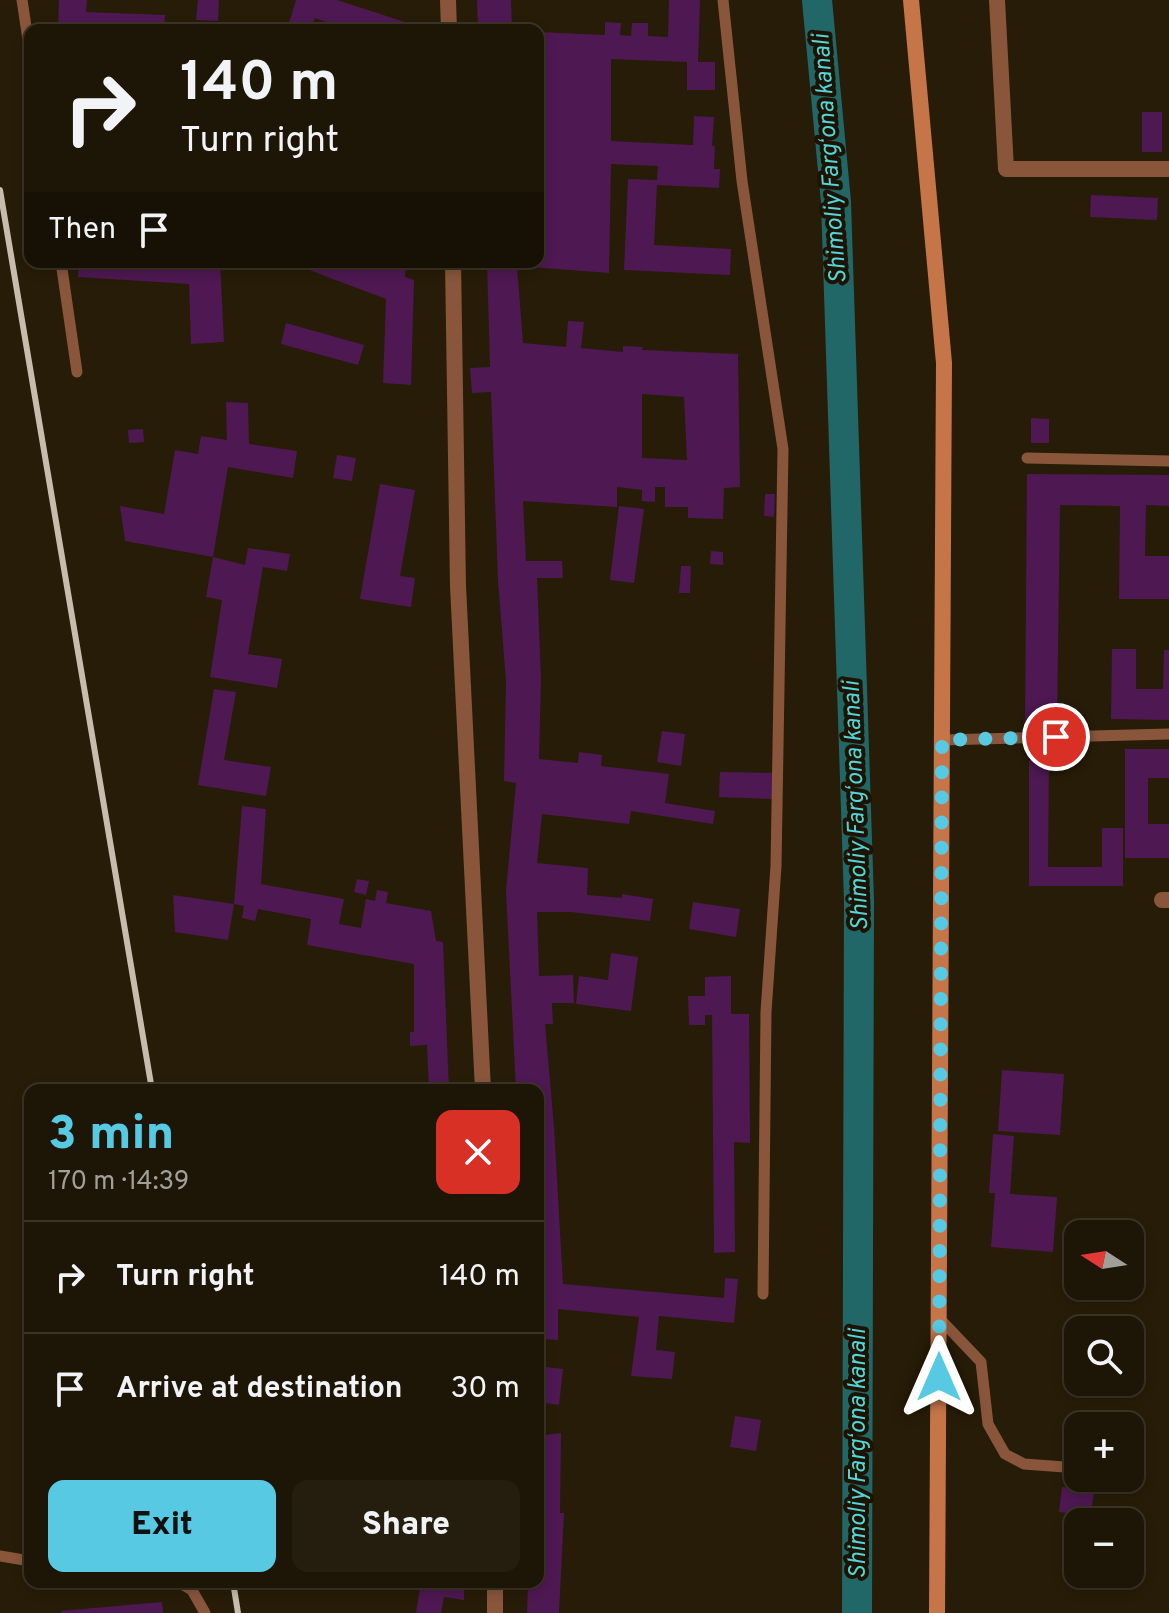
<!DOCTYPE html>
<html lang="en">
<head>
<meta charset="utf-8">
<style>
	body { margin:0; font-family:Overpass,sans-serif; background:#251e0f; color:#f1f3f6; height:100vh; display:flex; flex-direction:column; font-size:30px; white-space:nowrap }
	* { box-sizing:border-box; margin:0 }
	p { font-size:26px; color:#a09f9a }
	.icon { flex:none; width:44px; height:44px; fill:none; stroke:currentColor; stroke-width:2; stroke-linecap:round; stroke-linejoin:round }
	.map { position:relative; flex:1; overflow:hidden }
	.drawer { position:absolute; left:24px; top:1084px; width:520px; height:504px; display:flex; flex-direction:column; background:#1d1505; border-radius:16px; box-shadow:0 4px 12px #0003,0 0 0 2px #3b3427 }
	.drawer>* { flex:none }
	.banner { position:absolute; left:24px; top:24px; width:520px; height:244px; border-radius:16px; box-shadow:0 4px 12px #0003,0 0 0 2px #3b3427; background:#1d1505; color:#f1f3f6; overflow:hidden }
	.needle { width:52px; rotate:282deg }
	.controls { position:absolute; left:1064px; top:1220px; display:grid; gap:16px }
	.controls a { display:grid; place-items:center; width:80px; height:80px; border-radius:16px; background:#1d1505; box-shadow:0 4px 12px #0003,0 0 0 2px #3b3427; font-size:40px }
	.pin { position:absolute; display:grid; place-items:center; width:68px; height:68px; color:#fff; margin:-34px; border:4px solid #fff; border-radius:50%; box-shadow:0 2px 8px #0007 }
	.me { position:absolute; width:88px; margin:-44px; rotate:0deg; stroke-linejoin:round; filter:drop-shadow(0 0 6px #0008) }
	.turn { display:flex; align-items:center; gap:28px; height:168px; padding:0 24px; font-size:36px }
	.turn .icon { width:104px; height:104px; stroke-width:2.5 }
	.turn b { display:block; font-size:56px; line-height:68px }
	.then { display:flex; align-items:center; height:76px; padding:0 24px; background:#0003; gap:16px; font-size:30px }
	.round { display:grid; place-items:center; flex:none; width:84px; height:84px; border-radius:16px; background:#251e0f }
	.overview { display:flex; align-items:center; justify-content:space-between; height:136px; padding:0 24px }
	h1 { font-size:48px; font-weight:800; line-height:60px; color:#57c9e2 }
	.cta { display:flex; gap:16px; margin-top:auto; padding:16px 24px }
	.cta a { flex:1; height:92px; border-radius:16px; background:#57c9e2; color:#111; font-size:32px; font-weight:800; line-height:92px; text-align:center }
	.cta a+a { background:#251e0f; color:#f1f3f6 }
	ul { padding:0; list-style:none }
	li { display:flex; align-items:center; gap:24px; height:112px; padding:0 24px; border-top:2px solid #3b3427 }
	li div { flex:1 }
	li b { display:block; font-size:30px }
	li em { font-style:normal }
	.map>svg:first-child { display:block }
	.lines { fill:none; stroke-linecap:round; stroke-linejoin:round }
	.canal { stroke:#216768; stroke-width:30 }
	.building { fill:#4e1852; fill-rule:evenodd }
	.lane { stroke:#89563c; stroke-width:11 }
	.street { stroke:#89563c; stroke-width:16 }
	.secondary { stroke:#c67549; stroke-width:16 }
	.rail { stroke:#c6bdaf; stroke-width:6 }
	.route { stroke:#57c9e2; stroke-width:14; stroke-dasharray:0 25.2 }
	.labels { text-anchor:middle; stroke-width:8; stroke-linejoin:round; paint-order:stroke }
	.water-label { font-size:24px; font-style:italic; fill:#51d6d8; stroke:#1e1301 }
</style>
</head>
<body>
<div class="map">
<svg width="1169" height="1613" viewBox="0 0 1169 1613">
	<rect width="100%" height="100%" fill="#271c07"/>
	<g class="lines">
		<path class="canal" d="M817 0 836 202 859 901 857 1613"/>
	</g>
	<g class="building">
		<path d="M59 0H87L86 12 165 15 164 30H58Z"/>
		<path d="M198 0H219L218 21 196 20Z"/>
		<path d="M296 0H337L411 24 410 30H348L315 18 310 30H287Z"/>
		<path d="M477 0H511L512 30H478Z"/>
		<path d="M669 0H700L698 62H715V90H687V62L611 59V141L693 145 694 116 714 117 712 146H715L714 169H720L719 188 657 185 654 245 731 249 730 275 624 270 628 179 657 180 658 166 611 164 609 273 517 266 523 343 566 347 568 321 584 322 581 348 623 352V346L643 347 642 350 738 354 740 487 724 488 723 519 688 518V507H665V487H655V502L642 501V490L617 487V507L523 501 526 561H562L563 578H537L541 680 539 759 578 763 579 752 602 755 601 766 669 774 665 803 715 811 713 824 631 811 629 824 542 814 537 863 588 868 587 895 622 898V894L653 899 650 921 571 912H537L539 976 573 975 574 1003H552L553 1024H545L554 1127 563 1284 724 1298 725 1278 738 1279 734 1323 659 1316 656 1350 675 1352 672 1379 631 1376 639 1317 558 1309V1340L538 1339V1090H516L506 891 516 783 504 781 506 681 498 580 491 392 472 393 470 368 490 367 487 262H538V32L605 35V22L621 23 620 35 631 36 632 23H648V36L668 37ZM642 394 684 397 687 460 642 458Z"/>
		<rect x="1142" y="112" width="20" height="40"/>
		<path d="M1091 195 1158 198 1157 220 1090 217Z"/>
		<path d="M79 262H220L224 342 191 344 189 284 78 277Z"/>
		<path d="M288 262H406L405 277 414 280 411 385 383 383 386 299Z"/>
		<path d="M286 323 364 345 358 365 281 344Z"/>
		<path d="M226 402 248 403 249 444 297 451 293 478 228 467 213 557 125 541 120 506 164 514 175 450 198 454 201 436 227 440Z"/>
		<path d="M1031 418 1049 419V443H1031Z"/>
		<path d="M143 429 144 442 129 443 128 430Z"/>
		<path d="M337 455 356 458 352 481 333 478Z"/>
		<path d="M1027 474 1169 475V506L1146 505 1145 556H1169V599H1119L1120 506 1060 505 1057 723H1025Z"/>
		<path d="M380 484 415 490 400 576 415 578 411 607 360 599Z"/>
		<path d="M765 494H775L774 517 764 516Z"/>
		<path d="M619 506 644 509 634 583 610 580Z"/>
		<path d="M248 548 290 554 287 571 263 567 248 654 282 659 277 688 210 677 222 600 206 597 213 557 245 565Z"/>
		<path d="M711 551 723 552V565L710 564Z"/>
		<path d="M681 566H691L690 593H679Z"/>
		<path d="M1112 649H1136V689H1163L1164 650H1169V720L1111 719Z"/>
		<path d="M214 689 236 692 224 760 271 767 266 796 198 785Z"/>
		<path d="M662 731 685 734 681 766 657 762Z"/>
		<path d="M1125 749H1169V778H1148V824H1169V858H1125Z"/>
		<path d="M1029 760H1049L1048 867H1102V828H1123V886H1029Z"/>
		<path d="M720 772 773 773 772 799 719 797Z"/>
		<path d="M242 806 266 809 261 884 344 899 339 924 361 928 366 899 375 901 377 890 388 892 386 903 431 911 436 941 443 942 449 1090H429L427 1045 410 1046V1032H414V964L307 945 311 919 258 909 255 921 242 918 244 906 234 904Z"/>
		<path d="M357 879 369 881 366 895 354 892Z"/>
		<path d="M173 895 234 904 228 940 175 932Z"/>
		<path d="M693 902 740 909 736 937 689 929Z"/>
		<path d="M611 953 638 957 631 1011 576 1004 579 976 608 980Z"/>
		<path d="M731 976V1014H749L750 1143 734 1142 735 1252 714 1253 712 1015H705V1025H689L688 996H705V977Z"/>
		<path d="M1002 1070 1064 1074 1060 1135 998 1131Z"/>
		<path d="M294 1084 352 1088V1090H294Z"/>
		<path d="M993 1134 1014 1136 1010 1194 1057 1197 1053 1252 991 1247 995 1193H989Z"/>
		<path d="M538 1366 563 1369 559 1405 538 1402Z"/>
		<path d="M735 1416 761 1420 756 1451 730 1447Z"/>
		<path d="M561 1433 560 1513H564L559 1613H527L528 1582H538V1436Z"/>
		<path d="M1062 1487 1094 1490 1091 1516 1059 1512Z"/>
		<path d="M421 1582H464V1600L444 1597 441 1613H416Z"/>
		<path d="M162 1602 163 1613H62L61 1611Z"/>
	</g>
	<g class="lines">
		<g class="lane">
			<path d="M22 0 30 53"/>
			<path d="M723 0 742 181 783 449 776 866 766 1012 763 1294"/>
			<path d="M61 262 77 372"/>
			<path d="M1027 458 1169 461"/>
			<path d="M942 740 1169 734"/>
			<path d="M939 1318 981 1362 988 1424 1005 1454 1024 1464 1078 1468"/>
			<path d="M0 1556 30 1561"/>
			<path d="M178 1582 192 1590 205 1613"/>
		</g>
		<g class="street">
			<path d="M448 0 449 30"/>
			<path d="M997 0 1006 169H1169"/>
			<path d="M453 262 458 586 483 1090"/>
			<path d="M1162 900H1169"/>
			<path d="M495 1613V1582"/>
		</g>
		<path class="secondary" d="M911 0 944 363 937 1613"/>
		<g class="rail">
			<path d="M0 190 152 1090"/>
			<path d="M233 1582 238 1613"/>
		</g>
	</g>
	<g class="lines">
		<path class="route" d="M939 1377 942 740 1056 737"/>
	</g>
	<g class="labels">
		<g class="water-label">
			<text transform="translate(829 159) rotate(-94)" y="8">Shimoliy Fargʻona kanali</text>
			<text transform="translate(855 806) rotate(-92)" y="8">Shimoliy Fargʻona kanali</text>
			<text transform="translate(857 1454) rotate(-90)" y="8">Shimoliy Fargʻona kanali</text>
		</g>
	</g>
</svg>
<div class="controls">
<a><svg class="needle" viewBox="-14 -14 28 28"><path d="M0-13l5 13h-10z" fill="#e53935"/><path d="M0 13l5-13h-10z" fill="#a09f9a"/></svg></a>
<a><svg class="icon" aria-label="search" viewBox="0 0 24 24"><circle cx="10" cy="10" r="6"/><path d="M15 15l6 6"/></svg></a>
<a>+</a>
<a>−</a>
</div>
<div class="pin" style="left:1056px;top:737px;background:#d93025"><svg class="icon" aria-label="arrive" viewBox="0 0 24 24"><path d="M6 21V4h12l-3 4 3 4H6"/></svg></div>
<svg class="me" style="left:939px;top:1377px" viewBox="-20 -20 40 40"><path d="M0-17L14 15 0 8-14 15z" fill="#57c9e2" stroke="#fff" stroke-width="4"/></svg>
<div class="banner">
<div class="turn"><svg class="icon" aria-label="right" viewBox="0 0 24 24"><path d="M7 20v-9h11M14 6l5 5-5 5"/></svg><div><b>140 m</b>Turn right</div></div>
<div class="then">Then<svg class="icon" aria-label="arrive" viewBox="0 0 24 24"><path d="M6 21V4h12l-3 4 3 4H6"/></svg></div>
</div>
<section class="drawer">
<div class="overview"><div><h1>3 min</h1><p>170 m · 14:39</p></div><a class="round" style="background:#d93025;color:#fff"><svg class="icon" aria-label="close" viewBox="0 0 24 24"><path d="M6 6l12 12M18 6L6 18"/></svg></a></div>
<ul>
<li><svg class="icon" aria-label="right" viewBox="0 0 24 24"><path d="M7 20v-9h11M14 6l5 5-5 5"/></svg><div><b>Turn right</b></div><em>140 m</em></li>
<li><svg class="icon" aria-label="arrive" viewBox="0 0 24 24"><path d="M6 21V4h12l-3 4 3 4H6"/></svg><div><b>Arrive at destination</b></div><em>30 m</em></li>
</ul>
<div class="cta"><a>Exit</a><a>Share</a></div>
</section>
</div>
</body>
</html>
